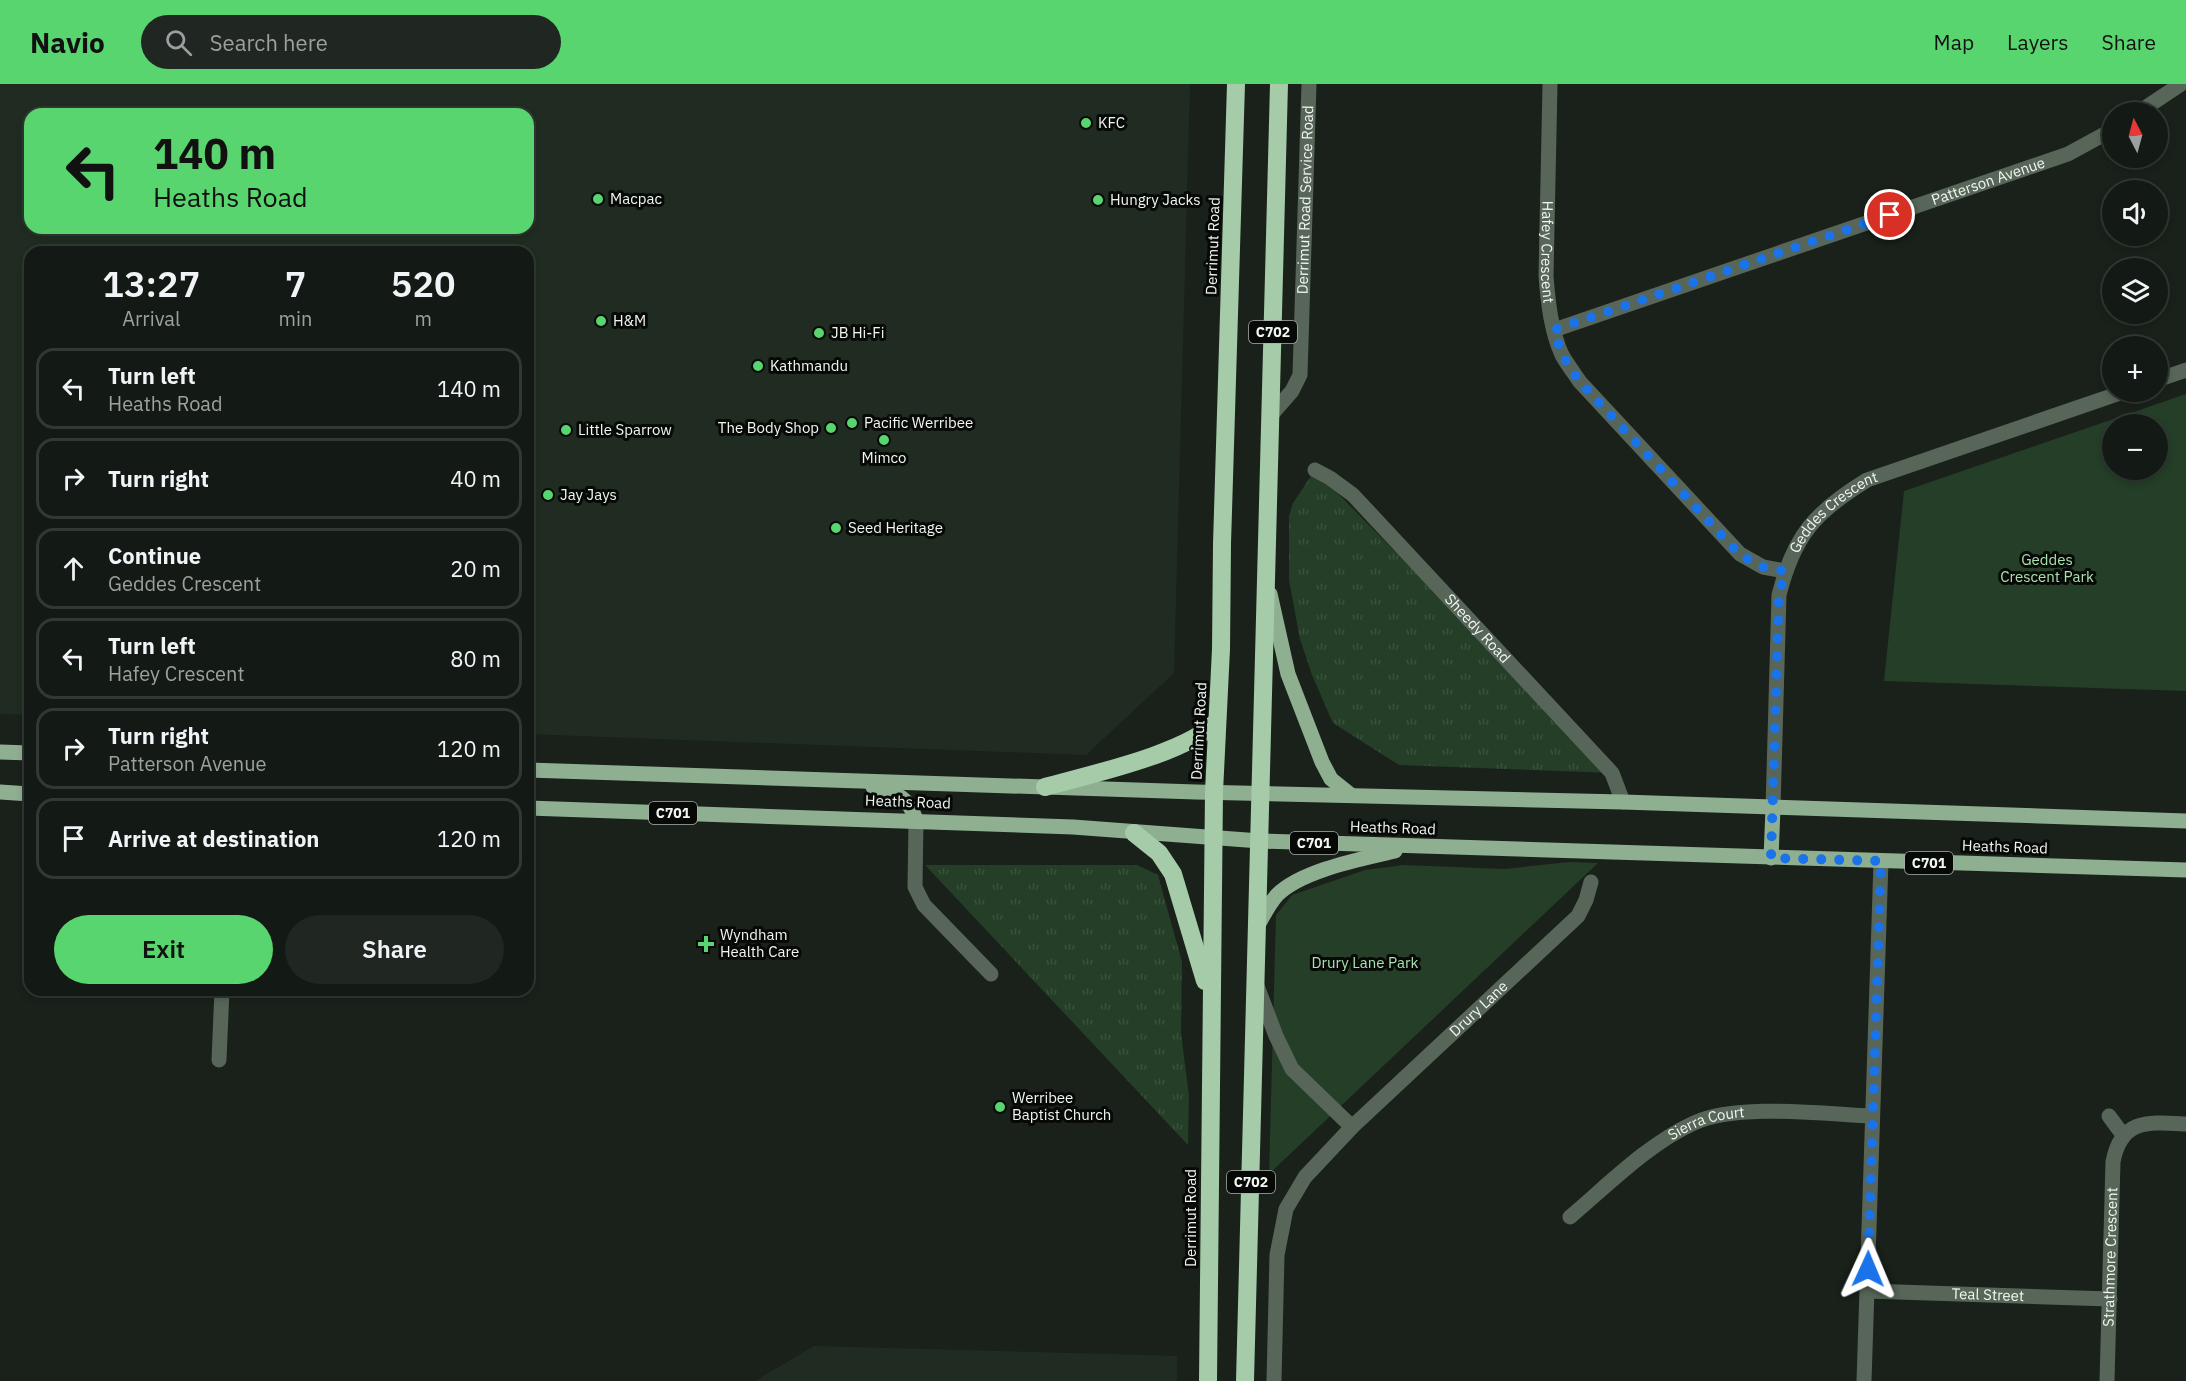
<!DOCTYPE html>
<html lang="en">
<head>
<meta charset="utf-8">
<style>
	body { margin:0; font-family:"IBM Plex Sans",sans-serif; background:#202622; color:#f1f3f6; height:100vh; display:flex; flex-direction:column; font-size:22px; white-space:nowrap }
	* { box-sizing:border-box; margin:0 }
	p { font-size:20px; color:#9da0a0 }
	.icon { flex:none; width:33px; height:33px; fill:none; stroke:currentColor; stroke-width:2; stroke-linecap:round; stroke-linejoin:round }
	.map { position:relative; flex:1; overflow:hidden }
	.drawer { position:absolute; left:24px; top:162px; width:510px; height:750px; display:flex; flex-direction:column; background:#131914; border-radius:18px; box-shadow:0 3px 9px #0003,0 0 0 2px #323834 }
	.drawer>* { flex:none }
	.hud { position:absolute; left:24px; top:24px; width:510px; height:126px; border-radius:18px; box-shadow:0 3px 9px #0003,0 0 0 2px #323834; background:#59d56f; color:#111; overflow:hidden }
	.needle { width:39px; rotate:354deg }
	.controls { position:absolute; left:2102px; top:18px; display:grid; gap:12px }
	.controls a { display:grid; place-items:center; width:66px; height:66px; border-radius:50%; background:#131914; box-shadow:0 3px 9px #0003,0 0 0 2px #323834; font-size:30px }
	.pin { position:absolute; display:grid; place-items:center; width:51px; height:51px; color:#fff; margin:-26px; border:3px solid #fff; border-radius:50%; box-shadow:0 2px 6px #0007 }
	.me { position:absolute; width:66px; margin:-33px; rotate:1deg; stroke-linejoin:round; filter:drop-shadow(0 0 4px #0008) }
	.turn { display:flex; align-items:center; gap:21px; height:126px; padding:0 30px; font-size:27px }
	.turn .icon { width:78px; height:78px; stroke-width:2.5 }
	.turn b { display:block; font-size:42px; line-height:51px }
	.eta { display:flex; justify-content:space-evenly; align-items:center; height:102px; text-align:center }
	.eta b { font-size:36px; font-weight:600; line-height:42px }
	.primary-button { display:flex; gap:12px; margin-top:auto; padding:12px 30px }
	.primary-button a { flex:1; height:69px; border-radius:36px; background:#59d56f; color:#111; font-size:24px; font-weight:600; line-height:69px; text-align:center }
	.primary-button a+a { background:#202622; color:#f1f3f6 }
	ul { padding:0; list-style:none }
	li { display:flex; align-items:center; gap:18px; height:81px; margin:0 12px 9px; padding:0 18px; border:3px solid #323834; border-radius:18px }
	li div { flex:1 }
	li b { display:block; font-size:22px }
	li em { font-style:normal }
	header { display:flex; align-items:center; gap:36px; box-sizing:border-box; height:84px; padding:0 30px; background:#59d56f; color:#111 }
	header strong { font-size:28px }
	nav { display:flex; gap:33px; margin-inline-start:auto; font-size:21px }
	.search { width:420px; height:54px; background:#202622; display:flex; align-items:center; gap:15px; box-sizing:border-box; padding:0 21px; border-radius:33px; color:#9da0a0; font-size:22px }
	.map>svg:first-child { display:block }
	.built { fill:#202c21; fill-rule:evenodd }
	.grass { fill:url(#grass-tufts) }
	.park { fill:#243e27; fill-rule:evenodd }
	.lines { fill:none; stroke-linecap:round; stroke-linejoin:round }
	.minor { stroke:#576658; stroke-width:15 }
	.major { stroke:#8faf91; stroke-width:15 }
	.highway { stroke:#a5cba8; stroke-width:18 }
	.route { stroke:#1a73e8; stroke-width:10; stroke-dasharray:0 18 }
	.poi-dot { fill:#59d56f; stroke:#070907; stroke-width:2 }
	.labels { text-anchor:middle; stroke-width:6; stroke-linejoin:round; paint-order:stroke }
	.shield { fill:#070907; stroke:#abafab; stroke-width:1.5 }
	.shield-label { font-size:14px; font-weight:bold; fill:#f1f6f1 }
	.poi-label { font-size:15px; fill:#f1f6f1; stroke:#070907; text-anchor:start }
	.street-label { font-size:15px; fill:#f1f6f1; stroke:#070907 }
	.park-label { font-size:15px; fill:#a8e3ad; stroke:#070907 }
</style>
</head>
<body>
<header>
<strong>Navio</strong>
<div class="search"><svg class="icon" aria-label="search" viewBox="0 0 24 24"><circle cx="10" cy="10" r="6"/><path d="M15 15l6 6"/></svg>Search here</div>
<nav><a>Map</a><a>Layers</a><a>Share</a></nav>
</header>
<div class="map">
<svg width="2186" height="1297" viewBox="0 0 2186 1297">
	<defs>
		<pattern id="grass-tufts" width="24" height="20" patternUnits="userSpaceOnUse" patternTransform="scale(1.5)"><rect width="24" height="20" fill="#243e27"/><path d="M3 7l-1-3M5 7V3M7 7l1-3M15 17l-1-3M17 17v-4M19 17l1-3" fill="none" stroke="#3a513c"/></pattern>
	</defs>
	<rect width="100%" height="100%" fill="#19211a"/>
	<g class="built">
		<path d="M0 0H1190L1174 589 1086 671 528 650V168H30V631L0 630ZM30 30H528V144H30Z"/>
		<path d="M814 1262 1177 1272V1297H755Z"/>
	</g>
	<g class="grass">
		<path d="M1315 386 1612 689 1399 681 1333 639 1312 591 1300 555 1289 496V432L1293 419Z"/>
		<path d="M925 781H1137L1158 791 1182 878 1181 949 1189 1012 1188 1061Z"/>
	</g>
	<g class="park">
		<path d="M2186 310V607L1884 597 1904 407ZM2112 340H2157V386H2112Z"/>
		<path d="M1569 778 1598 779 1269 1090 1276 831 1292 811 1365 786 1404 781 1504 785Z"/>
	</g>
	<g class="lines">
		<g class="minor">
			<path id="s1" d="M1550 0 1546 192C1548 218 1551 247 1562 271 1567 280 1574 289 1580 298L1740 470 1763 483 1785 487"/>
			<path d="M2139 28 2181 0"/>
			<path id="s2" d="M1554 246 2068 70 2112 46"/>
			<path d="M2157 296 2186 286"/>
			<path id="s3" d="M1271 331 1292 307 1300 291 1309 0"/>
			<path id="s4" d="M1315 386 1330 394 1353 411 1612 689 1623 718"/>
			<path id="s5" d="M1773 724 1779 511C1794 451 1815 428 1867 396L2123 308"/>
			<path d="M916 736 915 803 924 821 991 890"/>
			<path d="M1257 902 1276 952 1292 985 1352 1043"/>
			<path d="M219 976 222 906"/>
			<path d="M2109 1032 2123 1051"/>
			<path id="s6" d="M1570 1133C1609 1100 1648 1060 1694 1039 1737 1019 1824 1030 1872 1032"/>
			<path id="s7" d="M1868 1207 2110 1215"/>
			<path id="s8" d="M1274 1297 1277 1171 1286 1125 1305 1093 1352 1043 1578 832 1586 816 1591 798"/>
			<path d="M1864 1297 1881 777"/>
			<path id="s9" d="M2107 1297 2113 1078C2121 1034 2149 1038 2186 1040"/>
		</g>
		<g class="major">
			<path d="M1270 510 1288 590 1322 678 1331 695 1351 711"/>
			<path d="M0 668 30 669"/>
			<path d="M528 686 1196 708 1623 718 2186 737"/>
			<path d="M873 703C896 710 908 711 916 736"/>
			<path d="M0 708 30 710"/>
			<path d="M528 724 1073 743 1260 757 2186 786"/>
			<path d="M1771 774 1773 724"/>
			<path d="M1257 843C1263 832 1269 820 1277 811 1302 786 1362 775 1395 767"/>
		</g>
		<g class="highway">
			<path d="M1045 703C1088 691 1189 669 1217 637"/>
			<path d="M1134 749 1159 769 1173 790 1205 897"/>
			<path d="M1208 1297 1214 708 1221 565 1222 460 1236 0"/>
			<path d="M1245 1297 1279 0"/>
		</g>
	</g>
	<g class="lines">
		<path class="route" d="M1868 1185 1881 777 1771 774 1778 541 1779 511 1785 487 1763 483 1740 471 1580 298 1562 271 1554 246 1890 131"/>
	</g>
	<g class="poi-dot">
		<circle cx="1086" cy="39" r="6"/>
		<circle cx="598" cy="115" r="6"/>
		<circle cx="1098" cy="116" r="6"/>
		<circle cx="601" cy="237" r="6"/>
		<circle cx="819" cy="249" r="6"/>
		<circle cx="758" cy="282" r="6"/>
		<circle cx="852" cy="339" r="6"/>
		<circle cx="831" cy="344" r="6"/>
		<circle cx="566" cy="346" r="6"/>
		<circle cx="884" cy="356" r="6"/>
		<circle cx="548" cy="411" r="6"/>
		<circle cx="836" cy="444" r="6"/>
		<path d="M703 851h6v6h6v6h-6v6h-6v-6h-6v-6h6z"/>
		<circle cx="1000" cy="1023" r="6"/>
	</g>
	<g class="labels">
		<g class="shield">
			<rect x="1249" y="237" width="48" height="22" rx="4.5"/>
			<rect x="649" y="718" width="48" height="22" rx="4.5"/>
			<rect x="1290" y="748" width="48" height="22" rx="4.5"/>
			<rect x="1905" y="768" width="48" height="22" rx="4.5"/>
			<rect x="1227" y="1087" width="48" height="22" rx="4.5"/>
		</g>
		<g class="shield-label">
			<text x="1273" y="253">C702</text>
			<text x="673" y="734">C701</text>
			<text x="1314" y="764">C701</text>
			<text x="1929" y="784">C701</text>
			<text x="1251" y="1103">C702</text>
		</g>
		<g class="poi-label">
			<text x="1098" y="44">KFC</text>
			<text x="610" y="120">Macpac</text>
			<text x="1110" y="121">Hungry Jacks</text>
			<text x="613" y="242">H&amp;M</text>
			<text x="831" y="254">JB Hi-Fi</text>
			<text x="770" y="287">Kathmandu</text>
			<text x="864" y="344">Pacific Werribee</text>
			<text x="819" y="349" text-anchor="end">The Body Shop</text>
			<text x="578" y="351">Little Sparrow</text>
			<text x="884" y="379" text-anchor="middle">Mimco</text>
			<text x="560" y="416">Jay Jays</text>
			<text x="848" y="449">Seed Heritage</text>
			<text x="720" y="856">Wyndham<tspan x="720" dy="17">Health Care</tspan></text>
			<text x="1012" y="1019">Werribee<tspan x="1012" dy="17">Baptist Church</tspan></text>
		</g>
		<g class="street-label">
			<text dy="5" stroke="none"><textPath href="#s2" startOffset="459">Patterson Avenue</textPath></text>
			<text dy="5" stroke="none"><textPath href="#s3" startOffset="225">Derrimut Road Service Road</textPath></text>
			<text transform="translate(1213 162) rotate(-88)" y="5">Derrimut Road</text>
			<text dy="5" stroke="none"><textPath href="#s1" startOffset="168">Hafey Crescent</textPath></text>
			<text dy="5" stroke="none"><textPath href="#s5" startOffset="316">Geddes Crescent</textPath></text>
			<text dy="5" stroke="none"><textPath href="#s4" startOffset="228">Sheedy Road</textPath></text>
			<text transform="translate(1199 647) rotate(-87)" y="5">Derrimut Road</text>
			<text transform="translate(908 718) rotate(2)" y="5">Heaths Road</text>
			<text transform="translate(1393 744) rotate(2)" y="5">Heaths Road</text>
			<text transform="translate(2005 763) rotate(2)" y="5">Heaths Road</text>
			<text dy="5" stroke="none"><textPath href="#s8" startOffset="452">Drury Lane</textPath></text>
			<text dy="5" stroke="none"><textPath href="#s6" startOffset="168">Sierra Court</textPath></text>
			<text transform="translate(1191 1134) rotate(-90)" y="5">Derrimut Road</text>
			<text dy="5" stroke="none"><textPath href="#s9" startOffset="124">Strathmore Crescent</textPath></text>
			<text dy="5" stroke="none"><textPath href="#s7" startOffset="120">Teal Street</textPath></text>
		</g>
		<g class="park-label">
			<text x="2047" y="481">Geddes<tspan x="2047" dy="17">Crescent Park</tspan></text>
			<text x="1365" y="884">Drury Lane Park</text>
		</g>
	</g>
</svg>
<div class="controls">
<a><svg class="needle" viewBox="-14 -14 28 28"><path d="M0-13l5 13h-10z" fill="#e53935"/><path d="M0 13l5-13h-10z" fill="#9da0a0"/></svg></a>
<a><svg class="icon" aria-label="sound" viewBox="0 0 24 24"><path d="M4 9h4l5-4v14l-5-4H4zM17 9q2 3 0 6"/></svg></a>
<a><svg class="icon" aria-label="layers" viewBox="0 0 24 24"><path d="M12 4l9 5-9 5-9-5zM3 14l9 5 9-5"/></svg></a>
<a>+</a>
<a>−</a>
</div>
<div class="pin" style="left:1890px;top:131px;background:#d93025"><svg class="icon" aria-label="arrive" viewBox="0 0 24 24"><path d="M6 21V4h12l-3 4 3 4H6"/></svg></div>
<svg class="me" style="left:1868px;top:1185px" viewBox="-20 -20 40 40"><path d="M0-17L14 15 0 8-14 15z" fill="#1a73e8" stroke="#fff" stroke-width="4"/></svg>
<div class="hud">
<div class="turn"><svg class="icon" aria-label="left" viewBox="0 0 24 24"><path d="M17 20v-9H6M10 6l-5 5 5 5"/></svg><div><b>140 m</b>Heaths Road</div></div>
</div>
<section class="drawer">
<div class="eta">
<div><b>13:27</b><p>Arrival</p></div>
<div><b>7</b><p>min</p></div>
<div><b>520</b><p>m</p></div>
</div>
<ul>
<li><svg class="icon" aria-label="left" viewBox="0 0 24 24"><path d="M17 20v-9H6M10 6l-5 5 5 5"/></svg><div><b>Turn left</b><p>Heaths Road</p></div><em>140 m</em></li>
<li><svg class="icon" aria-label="right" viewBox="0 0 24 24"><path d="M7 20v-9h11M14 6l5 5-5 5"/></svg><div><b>Turn right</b></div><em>40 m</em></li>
<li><svg class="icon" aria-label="ahead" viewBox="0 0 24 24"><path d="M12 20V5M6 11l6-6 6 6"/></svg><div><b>Continue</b><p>Geddes Crescent</p></div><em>20 m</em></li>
<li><svg class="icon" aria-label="left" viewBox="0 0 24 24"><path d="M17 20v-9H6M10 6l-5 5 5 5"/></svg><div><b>Turn left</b><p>Hafey Crescent</p></div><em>80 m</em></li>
<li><svg class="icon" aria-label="right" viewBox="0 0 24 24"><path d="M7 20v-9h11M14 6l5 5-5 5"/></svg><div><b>Turn right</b><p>Patterson Avenue</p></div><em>120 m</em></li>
<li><svg class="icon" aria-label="arrive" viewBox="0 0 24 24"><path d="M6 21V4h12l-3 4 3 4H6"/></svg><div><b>Arrive at destination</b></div><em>120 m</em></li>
</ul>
<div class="primary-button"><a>Exit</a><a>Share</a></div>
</section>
</div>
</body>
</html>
